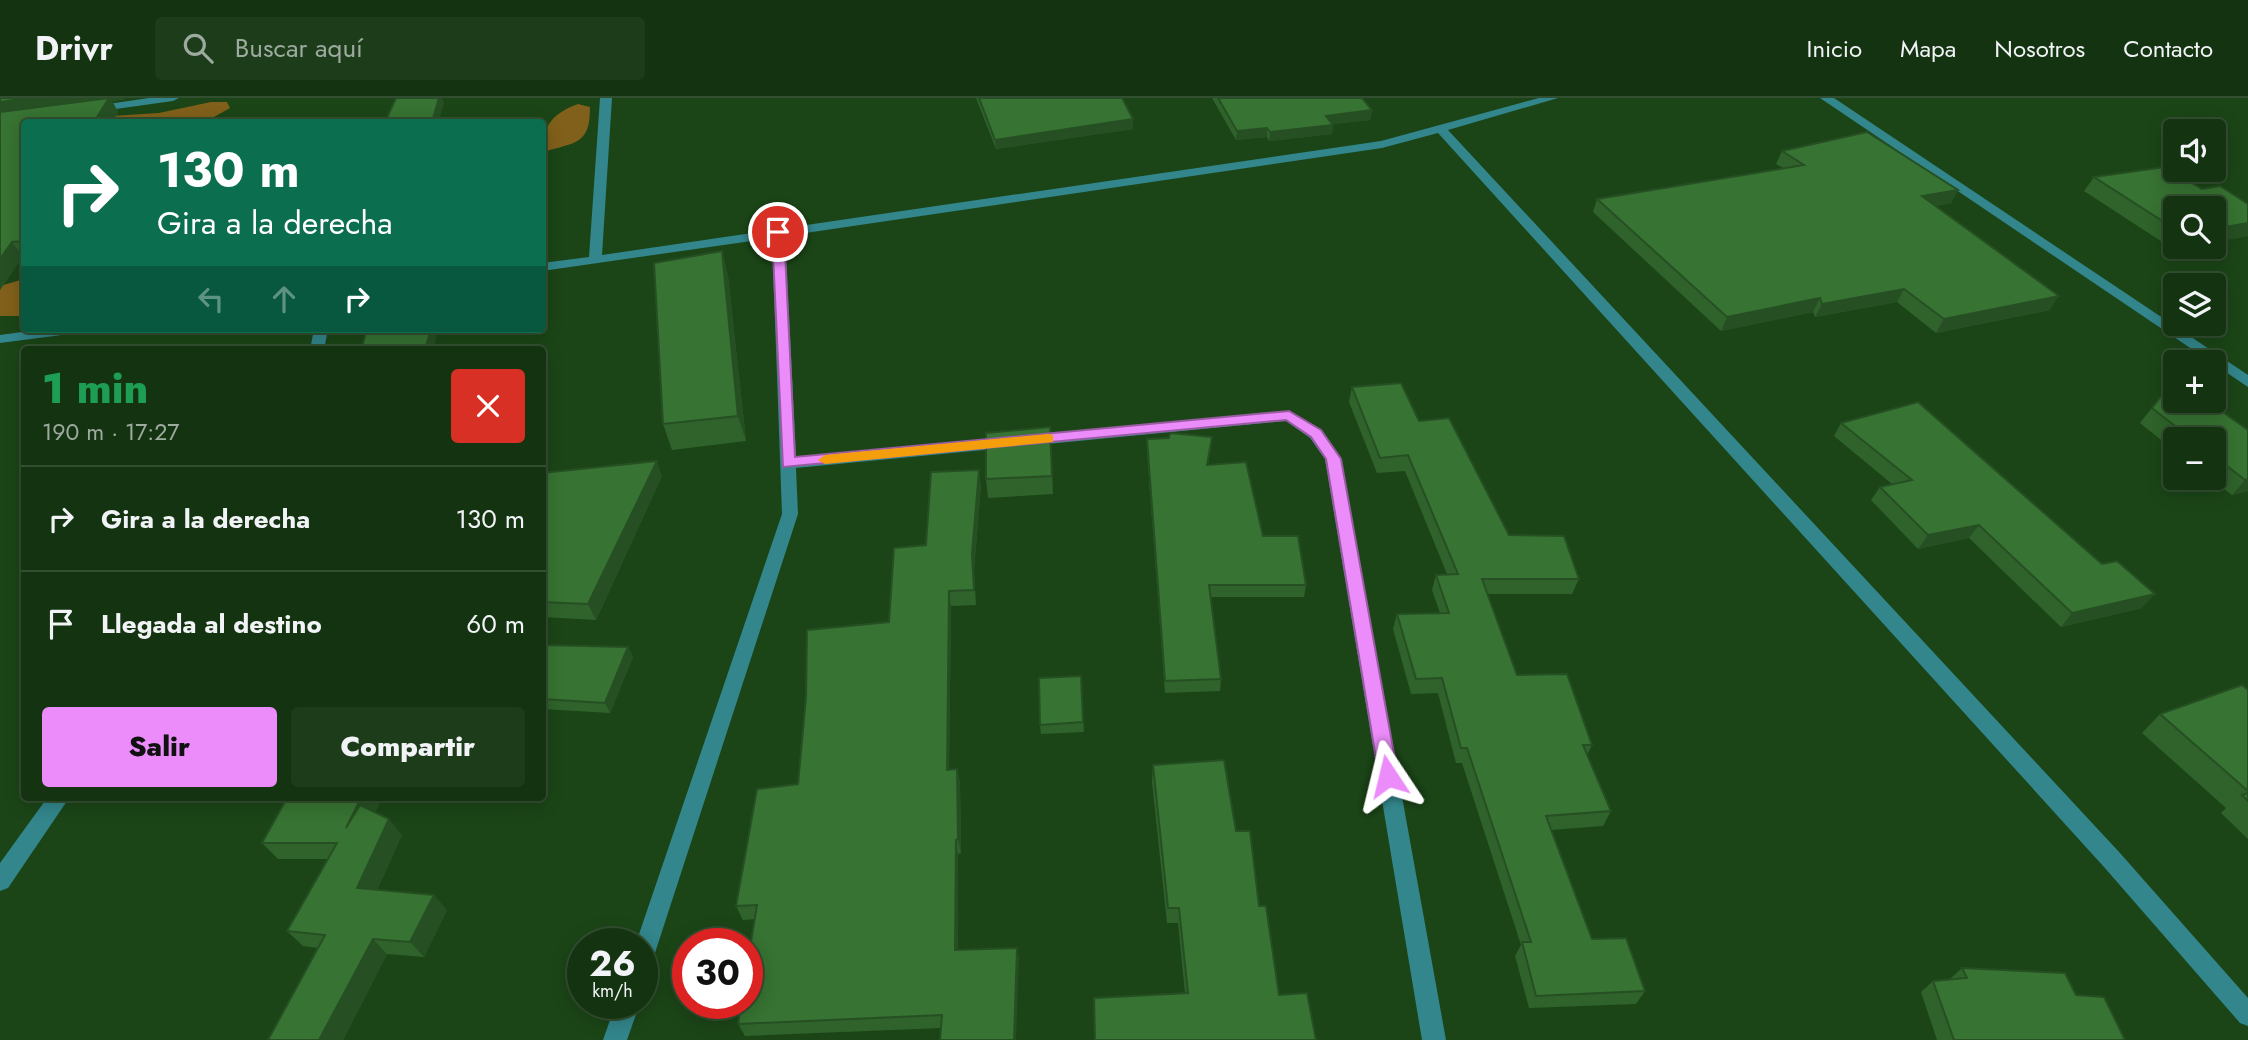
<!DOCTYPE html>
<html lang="es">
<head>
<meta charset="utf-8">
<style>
	body { margin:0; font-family:Jost,sans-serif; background:#1d3c1a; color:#f1f3f6; height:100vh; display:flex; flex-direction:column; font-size:26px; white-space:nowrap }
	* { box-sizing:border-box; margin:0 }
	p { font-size:23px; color:#9daa9f }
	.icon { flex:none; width:38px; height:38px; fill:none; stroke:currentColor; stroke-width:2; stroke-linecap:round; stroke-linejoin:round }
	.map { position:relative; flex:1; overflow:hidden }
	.sheet { position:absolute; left:21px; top:248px; width:525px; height:455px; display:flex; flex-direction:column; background:#143411; border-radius:7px; box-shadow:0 4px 18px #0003,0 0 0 2px #334f31 }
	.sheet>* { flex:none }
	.guide { position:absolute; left:21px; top:21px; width:525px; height:214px; border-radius:7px; box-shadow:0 4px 18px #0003,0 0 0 2px #334f31; background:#0b6e4f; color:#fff; overflow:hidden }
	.buttons { position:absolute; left:2163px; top:21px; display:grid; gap:14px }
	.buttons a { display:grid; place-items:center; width:63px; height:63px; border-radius:7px; background:#143411; box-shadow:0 4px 18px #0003,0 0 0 2px #334f31; font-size:35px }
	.speed { position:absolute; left:567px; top:830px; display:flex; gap:14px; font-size:35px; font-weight:700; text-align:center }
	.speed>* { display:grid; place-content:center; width:91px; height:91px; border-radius:50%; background:#143411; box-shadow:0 4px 18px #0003,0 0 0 2px #334f31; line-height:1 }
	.speed small { font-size:18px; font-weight:400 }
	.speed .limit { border:10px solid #d22; background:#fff; color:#111 }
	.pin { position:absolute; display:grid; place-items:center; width:60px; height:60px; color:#fff; margin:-30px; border:4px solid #fff; border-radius:50%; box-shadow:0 2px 7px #0007 }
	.me { position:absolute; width:77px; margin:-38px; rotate:350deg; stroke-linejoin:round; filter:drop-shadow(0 0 5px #0008) }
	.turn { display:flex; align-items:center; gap:24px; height:147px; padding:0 21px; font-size:32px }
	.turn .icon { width:91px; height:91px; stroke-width:2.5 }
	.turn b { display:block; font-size:49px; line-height:60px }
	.lanes { display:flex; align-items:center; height:66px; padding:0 21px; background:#0003; justify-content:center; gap:35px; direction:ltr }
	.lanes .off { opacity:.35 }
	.round { display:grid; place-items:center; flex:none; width:74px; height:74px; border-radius:7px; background:#1d3c1a }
	.headline { display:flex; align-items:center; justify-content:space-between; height:119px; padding:0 21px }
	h1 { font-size:42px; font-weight:800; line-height:52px; color:#1e9e55 }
	.primary-button { display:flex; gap:14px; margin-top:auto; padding:14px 21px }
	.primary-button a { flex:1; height:80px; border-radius:7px; background:#ec8cfa; color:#111; font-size:28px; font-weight:800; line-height:80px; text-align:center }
	.primary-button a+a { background:#1d3c1a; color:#f1f3f6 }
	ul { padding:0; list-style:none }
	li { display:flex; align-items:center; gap:21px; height:105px; padding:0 21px; border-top:2px solid #334f31 }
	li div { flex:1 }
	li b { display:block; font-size:26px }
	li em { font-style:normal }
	header { display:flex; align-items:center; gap:42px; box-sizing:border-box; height:98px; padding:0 35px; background:#143411; border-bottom:2px solid #334f31 }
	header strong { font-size:33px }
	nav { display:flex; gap:38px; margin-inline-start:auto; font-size:24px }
	.search { width:490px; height:63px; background:#1d3c1a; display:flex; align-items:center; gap:18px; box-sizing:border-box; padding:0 24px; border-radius:7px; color:#9daa9f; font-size:26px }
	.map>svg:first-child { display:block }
	.forest { fill:#80601a }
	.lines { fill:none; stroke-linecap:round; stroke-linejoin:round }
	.minor { fill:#32868c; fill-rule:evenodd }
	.wall { fill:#2f632b }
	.shaded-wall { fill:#265023 }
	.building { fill:#377332; stroke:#265023; stroke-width:2 }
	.route { fill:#ec8cfa; stroke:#995ba2; stroke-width:2 }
	.slow { fill:#f59e0b }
</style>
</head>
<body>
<header>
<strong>Drivr</strong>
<div class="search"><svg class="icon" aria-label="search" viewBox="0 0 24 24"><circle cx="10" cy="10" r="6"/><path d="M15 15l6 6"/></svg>Buscar aquí</div>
<nav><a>Inicio</a><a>Mapa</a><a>Nosotros</a><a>Contacto</a></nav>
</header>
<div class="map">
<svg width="2248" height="942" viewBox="0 0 2248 942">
	<rect width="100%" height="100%" fill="#1b4517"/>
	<g class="forest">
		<path d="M211 4H227L230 10 205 24H87L111 18 159 15Z"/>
		<path d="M578 6 590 9C590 47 576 44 543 54 542 28 553 15 578 6Z"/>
		<path d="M24 181V218H0V188Z"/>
	</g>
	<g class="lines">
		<g class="minor">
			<path d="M149 0H179L173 3 94 14 88 11 94 8Z"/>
			<path d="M600 0H612L602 157 1381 43 1539 0H1558L1448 32 2120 755 2248 900V928L2240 925 2104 769 1438 35 1382 50 785 138 796 359 1289 313 1322 332 1341 361 1446 942H1422L1325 361 1310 340 1286 323 796 370 798 416 653 861 650 869 642 872V845H636L782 416 772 140 542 173V165L589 159Z"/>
			<path d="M1820 0H1834L2248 277V289Z"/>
			<path d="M44 231H84L77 235 0 245V237Z"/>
			<path d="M314 231H328L324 252H310Z"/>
			<path d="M47 700H69L8 790 0 793V765Z"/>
			<path d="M616 905H640L627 942H603Z"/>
		</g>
	</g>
	<g class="wall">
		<path d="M0 0 126 1 112 3 118 14 112 24H24V158H23L0 192Z"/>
		<path d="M976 0H1122L1133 21V31L996 51Z"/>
		<path d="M1212 0H1362L1372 12 1370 22 1333 26 1332 36 1269 43 1267 39 1236 42Z"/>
		<path d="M1782 53 1958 92 1951 105 1935 108 2050 212 1936 235 1897 204 1815 219 1813 214 1721 233 1593 114 1597 101 1783 70 1776 66Z"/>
		<path d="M2094 79 2202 91 2248 138 2214 144V110H2175V149H2187L2173 151 2084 93Z"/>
		<path d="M722 153 728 178 746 343 672 352 663 326Z"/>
		<path d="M2175 280 2248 332V393L2232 397 2210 380H2214V341H2175V353L2140 325Z"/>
		<path d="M1352 289 1419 323 1509 437 1579 481 1572 496H1487L1517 577 1592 647 1587 657 1611 713 1603 728 1551 732 1592 841 1645 893 1636 906 1529 910 1515 858 1521 847 1462 665H1456L1438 595 1411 596 1393 531 1397 516 1440 515 1432 492 1436 477 1447 476 1405 373 1377 375 1349 304Z"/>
		<path d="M1841 325 2142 510 2061 529 1969 440 1918 451 1871 402 1880 389 1892 386 1834 338Z"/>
		<path d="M1050 329 1053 396 988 400 986 381Z"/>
		<path d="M1147 341 1211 351 1208 366 1263 438 1306 487 1304 499H1211L1221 581 1220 593 1165 595 1147 354Z"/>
		<path d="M542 375 662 378 596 522 542 519Z"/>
		<path d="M981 387 974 472 976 507 951 508 949 672 957 671 960 685 961 755 958 756V852L1017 850 1019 863 941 930 745 938 738 926 755 821 743 822 736 808 798 686 889 524 926 447Z"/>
		<path d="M542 547 628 549 633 559 610 615 542 611Z"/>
		<path d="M1081 578 1084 634 1041 636 1040 627Z"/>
		<path d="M2248 592V741L2221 715 2226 710 2142 635 2160 616Z"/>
		<path d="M1153 667 1236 733 1259 808 1279 897 1316 942 1185 895 1178 825H1167L1152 684Z"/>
		<path d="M382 700 375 714 402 737 377 792 447 812 424 859 387 856 343 942H268L318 850 303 848 287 833 328 761H278L262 745Z"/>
		<path d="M1962 870 2076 897 2125 942H1937L1921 894 1933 883 1950 881Z"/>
	</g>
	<g class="shaded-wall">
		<path d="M28 0H127L112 3 118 14 112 24 0 19V4Z"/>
		<path d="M439 0H442L444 4 439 24H432Z"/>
		<path d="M1372 12 1370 22 1325 27 1326 18Z"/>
		<path d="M1133 21V31L996 51 995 42Z"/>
		<path d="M1333 27 1332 36 1269 43 1270 34Z"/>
		<path d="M1267 30V39L1236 42 1237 33Z"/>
		<path d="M1958 92 1951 105 1915 111 1922 98Z"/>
		<path d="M2248 125V138L2214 144V131Z"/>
		<path d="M12 144 23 158 0 192V161Z"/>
		<path d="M722 153 728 178 746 343 738 318Z"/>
		<path d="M1904 191 1897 204 1815 219 1822 206Z"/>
		<path d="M2059 198 2050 212 1936 235 1944 221Z"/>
		<path d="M1820 200 1813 214 1721 233 1727 219Z"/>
		<path d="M431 231H439L433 252H425Z"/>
		<path d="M657 363 662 378 596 522 588 506Z"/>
		<path d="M979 372 981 387 974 472 976 507 972 456Z"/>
		<path d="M2248 381V393L2232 397 2245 382Z"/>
		<path d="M1979 427 1969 440 1918 451 1928 437Z"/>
		<path d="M949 493 951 508 949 686 947 672Z"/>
		<path d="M2155 496 2142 510 2061 529 2072 515Z"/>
		<path d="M628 549 633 559 610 615 605 605Z"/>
		<path d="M957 671 960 685 961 755 958 741Z"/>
		<path d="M361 700H382L360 746 346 730Z"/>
		<path d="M389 721 402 737 371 806 357 790Z"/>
		<path d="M956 742 958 756V865L955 852Z"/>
		<path d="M434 797 447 812 424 859 410 844Z"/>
		<path d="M373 841 387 856 343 942H319Z"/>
		<path d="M1017 850 1019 863 1016 942H1014Z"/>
	</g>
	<g class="building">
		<path d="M0 0H28L0 4Z"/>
		<path d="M109 0 94 24H24V143L12 144 0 161V14Z"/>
		<path d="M396 0H439L432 24H385Z"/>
		<path d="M979 0H1122L1133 21 995 42Z"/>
		<path d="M1218 0H1362L1372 12 1326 18 1333 27 1270 34 1267 30 1237 33Z"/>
		<path d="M150 22 149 24H124Z"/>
		<path d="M1867 34 1958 92 1922 98 2059 198 1944 221 1904 191 1822 206 1820 200 1727 219 1597 101 1804 67 1782 53Z"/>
		<path d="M2165 69 2202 91 2220 88 2248 106V125L2214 131V110H2175V131L2094 79Z"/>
		<path d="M722 153 738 318 663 326 654 165Z"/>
		<path d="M367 231H431L425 252H361Z"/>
		<path d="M2175 280V303H2207L2248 332V381L2245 382 2214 358V341H2192L2152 310Z"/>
		<path d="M1401 285 1419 323 1449 320 1509 437 1564 438 1579 481H1482L1517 577 1567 576 1592 647H1583L1611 713 1546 718 1592 841 1626 840 1645 893 1536 898 1522 844H1531L1467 650H1461L1442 580 1416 581 1397 516 1449 515 1436 477 1458 476 1408 357 1380 360 1352 289Z"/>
		<path d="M1918 304 2102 466 2117 463 2155 496 2072 515 1979 427 1928 437 1880 389 1912 382 1841 325Z"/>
		<path d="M1050 329 1052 378 986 381V335Z"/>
		<path d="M1170 335 1212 339 1207 367 1246 364 1263 438H1298L1306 487H1209L1221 581 1165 583 1147 341 1169 340Z"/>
		<path d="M657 363 588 506 542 504V375Z"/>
		<path d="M979 372 972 456 974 492 949 493 947 672 957 671 958 741 956 742 955 852 1017 850 1014 942H940L942 917 738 926 741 905H747V868L757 807 736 808 757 691 798 686 806 599 807 532 889 524 894 450 926 447 931 374Z"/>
		<path d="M542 547 628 549 605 605 542 601Z"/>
		<path d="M1081 578 1083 624 1040 627 1039 580Z"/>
		<path d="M2242 587 2248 592V693L2160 616Z"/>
		<path d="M1224 662 1236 733H1250L1259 808H1266L1279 897 1307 895 1316 942H1095L1094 900 1188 895 1179 810H1168L1153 667Z"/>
		<path d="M2248 695V703L2242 697Z"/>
		<path d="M287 700H361L346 730 360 707 389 721 357 790 434 797 410 844 373 841 319 942H268L325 837 287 833 337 745H262Z"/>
		<path d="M1962 870 2065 875 2076 897 2104 899 2125 942H1954L1933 883 1967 880Z"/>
	</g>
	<path class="route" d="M778 131 784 134 795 359 1289 313 1321 332 1341 361 1398 678 1395 683H1382L1379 678 1326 361 1311 339 1286 322 783 369 772 134Z"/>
	<path class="slow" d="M1048 336 1053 337V344L825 366 818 362 825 357Z"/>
</svg>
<div class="buttons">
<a><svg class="icon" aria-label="sound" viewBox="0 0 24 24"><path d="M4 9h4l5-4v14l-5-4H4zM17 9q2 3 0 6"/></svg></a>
<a><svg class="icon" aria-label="search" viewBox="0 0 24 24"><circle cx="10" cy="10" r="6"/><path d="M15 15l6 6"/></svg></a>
<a><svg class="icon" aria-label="layers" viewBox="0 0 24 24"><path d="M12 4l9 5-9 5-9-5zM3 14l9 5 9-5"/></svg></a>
<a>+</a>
<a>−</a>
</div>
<div class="speed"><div>26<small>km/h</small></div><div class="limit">30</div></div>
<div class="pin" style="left:778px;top:134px;background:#d93025"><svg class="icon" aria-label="arrive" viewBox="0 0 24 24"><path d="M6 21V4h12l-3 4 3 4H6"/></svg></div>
<svg class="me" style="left:1388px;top:678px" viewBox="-20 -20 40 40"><path d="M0-17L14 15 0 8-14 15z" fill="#ec8cfa" stroke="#fff" stroke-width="4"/></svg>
<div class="guide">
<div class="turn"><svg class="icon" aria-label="right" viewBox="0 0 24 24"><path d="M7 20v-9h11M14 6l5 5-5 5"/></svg><div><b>130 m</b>Gira a la derecha</div></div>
<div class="lanes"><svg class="icon off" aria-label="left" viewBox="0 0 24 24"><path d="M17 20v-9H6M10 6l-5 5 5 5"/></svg><svg class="icon off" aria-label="ahead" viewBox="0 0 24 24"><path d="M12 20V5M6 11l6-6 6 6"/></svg><svg class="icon" aria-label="right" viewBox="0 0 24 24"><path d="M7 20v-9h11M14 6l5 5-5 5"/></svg></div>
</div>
<section class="sheet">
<div class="headline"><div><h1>1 min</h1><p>190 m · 17:27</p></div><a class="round" style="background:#d93025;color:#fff"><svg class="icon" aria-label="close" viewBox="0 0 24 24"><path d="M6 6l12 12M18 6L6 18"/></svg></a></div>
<ul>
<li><svg class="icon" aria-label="right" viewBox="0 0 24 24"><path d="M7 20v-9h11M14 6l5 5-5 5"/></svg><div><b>Gira a la derecha</b></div><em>130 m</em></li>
<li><svg class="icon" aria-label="arrive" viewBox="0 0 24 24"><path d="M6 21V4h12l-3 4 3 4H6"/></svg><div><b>Llegada al destino</b></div><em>60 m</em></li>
</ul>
<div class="primary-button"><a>Salir</a><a>Compartir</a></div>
</section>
</div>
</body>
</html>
